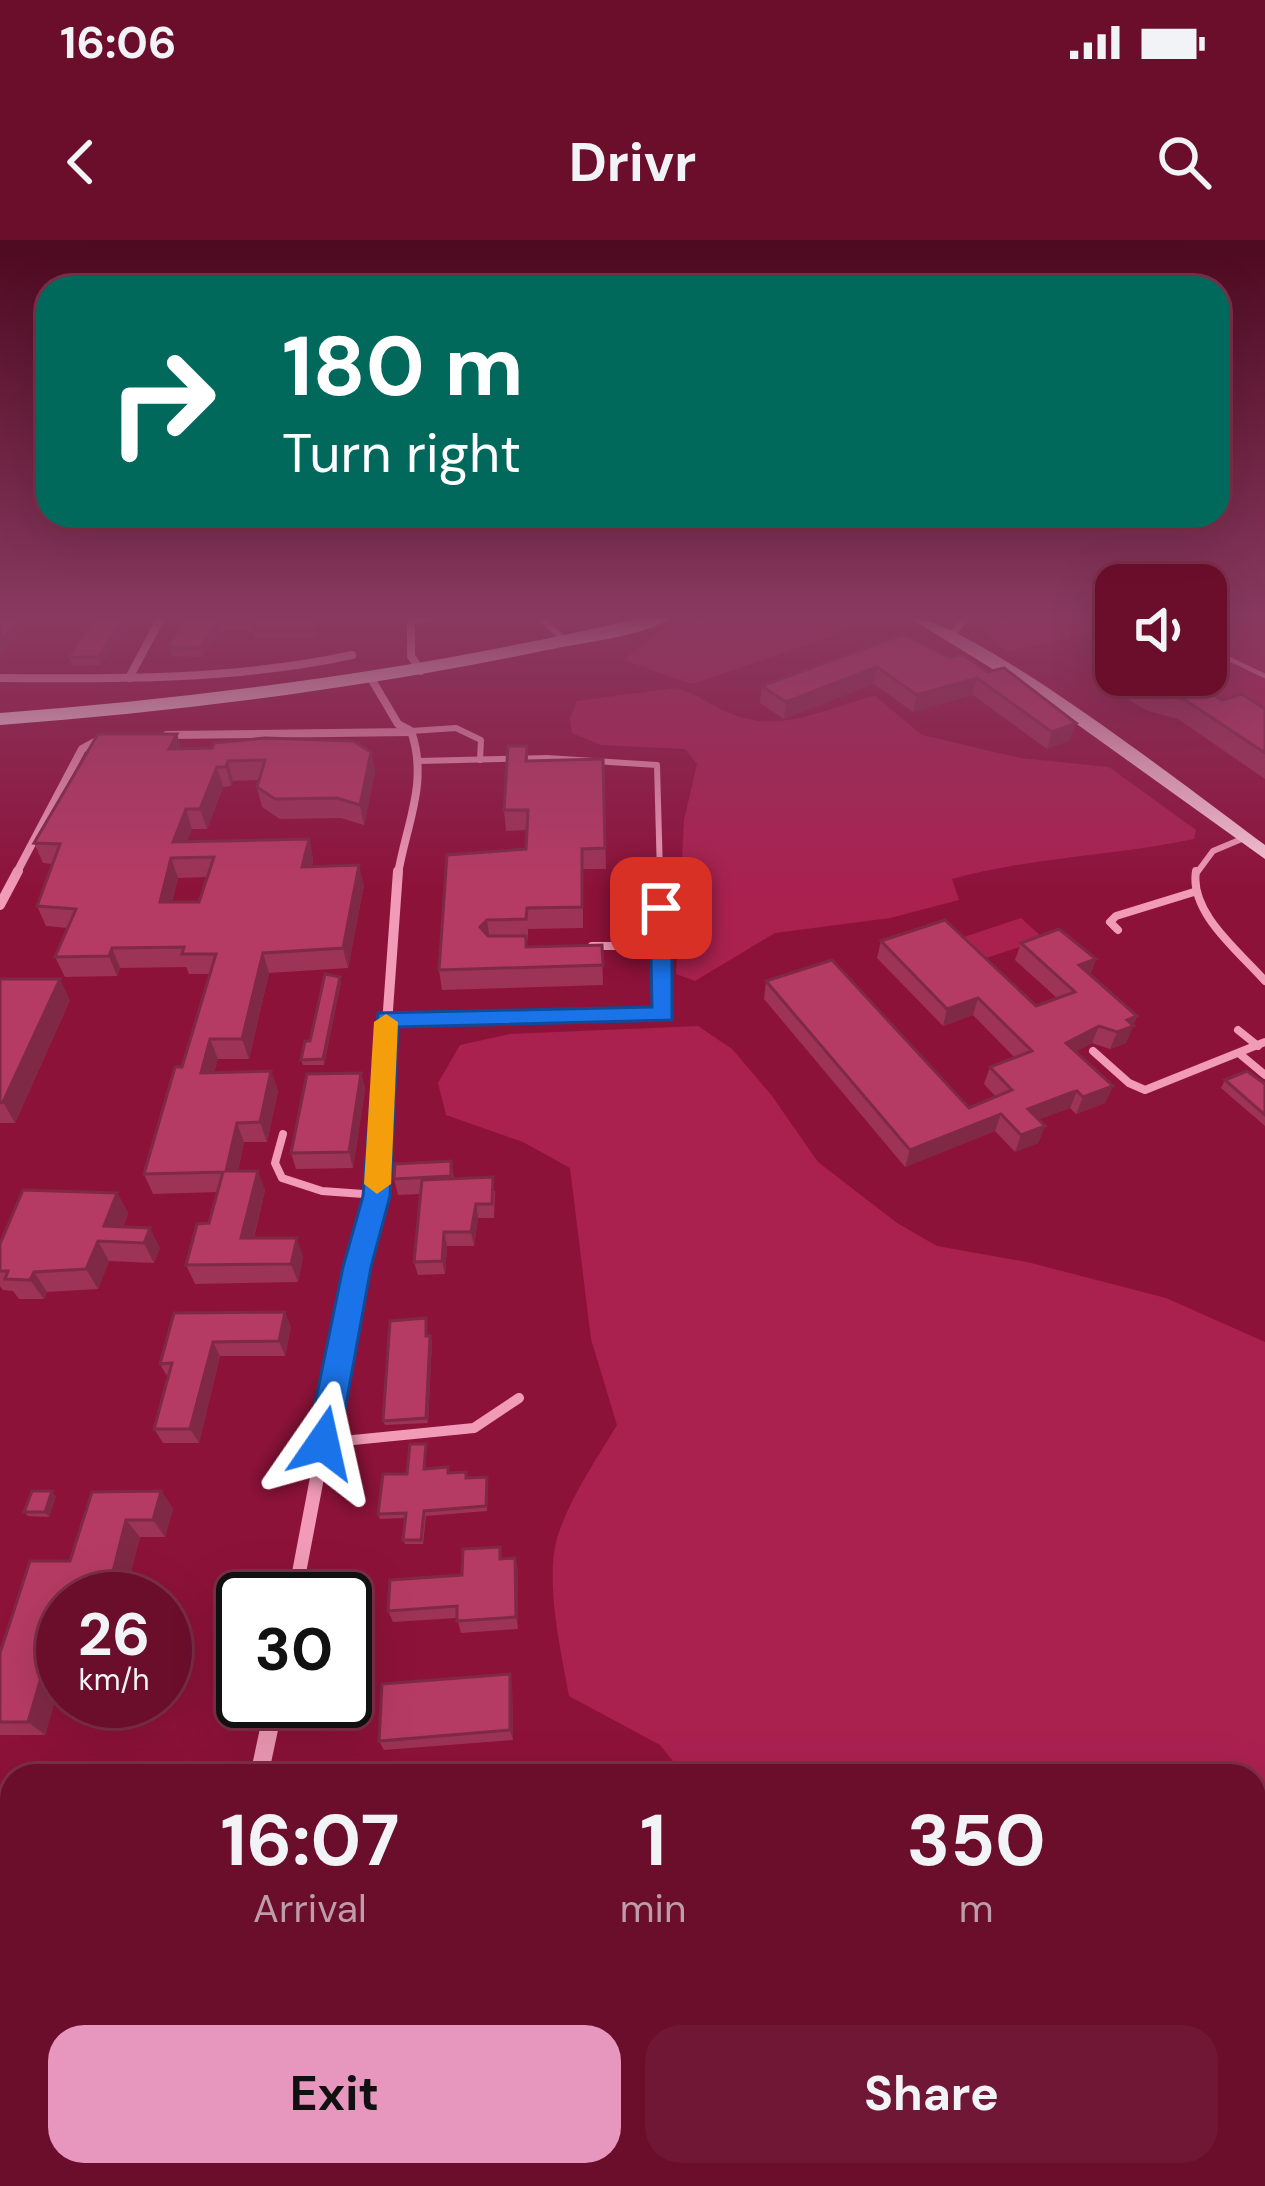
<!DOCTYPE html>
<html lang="en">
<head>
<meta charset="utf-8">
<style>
	body { margin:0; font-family:"DM Sans",sans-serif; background:#6f1734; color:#f1f3f6; height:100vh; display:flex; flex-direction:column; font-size:45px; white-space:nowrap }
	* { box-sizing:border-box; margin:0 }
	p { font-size:39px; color:#be9ca9 }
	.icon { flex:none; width:66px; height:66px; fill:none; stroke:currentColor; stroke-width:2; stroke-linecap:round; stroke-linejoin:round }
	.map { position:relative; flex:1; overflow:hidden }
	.panel { position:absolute; left:0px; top:1524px; width:1266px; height:423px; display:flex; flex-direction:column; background:#6a0e2c; border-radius:36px 36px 0 0; box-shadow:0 12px 48px #0002,0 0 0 3px #7d2e48 }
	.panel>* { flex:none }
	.top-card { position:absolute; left:36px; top:36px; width:1194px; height:252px; border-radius:36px; box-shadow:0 12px 48px #0002,0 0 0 3px #7d2e48; background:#00695c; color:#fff; overflow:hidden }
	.tools { position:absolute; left:1095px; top:324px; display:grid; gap:24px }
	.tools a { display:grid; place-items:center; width:132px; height:132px; border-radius:24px; background:#6a0e2c; box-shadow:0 12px 48px #0002,0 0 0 3px #7d2e48; font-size:60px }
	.speed { position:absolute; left:36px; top:1332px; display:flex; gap:24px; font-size:60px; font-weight:700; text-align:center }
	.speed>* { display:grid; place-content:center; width:156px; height:156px; border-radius:50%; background:#6a0e2c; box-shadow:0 12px 48px #0002,0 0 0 3px #7d2e48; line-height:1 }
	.speed small { font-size:30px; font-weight:400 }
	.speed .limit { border:6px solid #111; border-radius:18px; background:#fff; color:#111 }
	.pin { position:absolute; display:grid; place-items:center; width:102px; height:102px; color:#fff; margin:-51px; border-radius:24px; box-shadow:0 6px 18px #0006 }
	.me { position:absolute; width:132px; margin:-66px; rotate:11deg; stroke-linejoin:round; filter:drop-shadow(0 0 9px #0008) }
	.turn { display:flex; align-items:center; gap:42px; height:252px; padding:0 48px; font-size:54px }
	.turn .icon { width:156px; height:156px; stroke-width:2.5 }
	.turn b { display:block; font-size:84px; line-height:102px }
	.eta { display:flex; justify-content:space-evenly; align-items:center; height:204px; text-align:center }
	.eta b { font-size:72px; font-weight:700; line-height:84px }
	.action { display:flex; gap:24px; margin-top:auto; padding:24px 48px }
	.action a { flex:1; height:138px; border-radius:36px; background:#e797bd; color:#111; font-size:48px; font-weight:700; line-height:138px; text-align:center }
	.action a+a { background:#6f1734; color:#f1f3f6 }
	.status { display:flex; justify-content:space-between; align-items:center; height:84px; padding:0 60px; background:#6a0e2c; direction:ltr }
	.status svg { height:33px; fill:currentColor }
	header { display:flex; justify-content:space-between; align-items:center; height:156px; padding:0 48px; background:#6a0e2c; font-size:54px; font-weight:700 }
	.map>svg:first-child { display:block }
	.green { fill:#aa2150 }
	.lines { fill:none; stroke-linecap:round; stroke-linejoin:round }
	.stream { stroke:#f48db1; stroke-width:4.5 }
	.service-far2 { stroke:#f19bb8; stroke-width:6 }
	.service-far1 { stroke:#f19bb8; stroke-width:8 }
	.service { stroke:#f19bb8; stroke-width:10 }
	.minor-far3 { stroke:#f19bb8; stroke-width:8 }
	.minor-far2 { stroke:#f19bb8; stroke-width:10 }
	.minor-far1 { stroke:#f19bb8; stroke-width:14 }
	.minor { stroke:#f19bb8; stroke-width:18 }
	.secondary { fill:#fccada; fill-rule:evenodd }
	.primary { fill:#ffe5ec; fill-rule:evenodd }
	.wall { fill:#9d3356; fill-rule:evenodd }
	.shaded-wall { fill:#7f2946 }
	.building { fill:#b63b64; stroke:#7f2946; stroke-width:3; fill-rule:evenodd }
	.route { fill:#1a73e8; stroke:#114b97; stroke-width:3 }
	.slow { fill:#f59e0b }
</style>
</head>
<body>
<div class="status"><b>16:06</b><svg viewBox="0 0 49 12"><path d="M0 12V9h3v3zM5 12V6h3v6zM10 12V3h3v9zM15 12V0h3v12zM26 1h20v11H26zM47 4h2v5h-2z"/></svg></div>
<header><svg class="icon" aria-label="back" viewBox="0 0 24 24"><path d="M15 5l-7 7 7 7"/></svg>Drivr<svg class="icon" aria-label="search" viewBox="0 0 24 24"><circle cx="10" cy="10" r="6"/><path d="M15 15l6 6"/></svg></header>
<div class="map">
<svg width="1265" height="1946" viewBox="0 0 1265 1946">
	<rect width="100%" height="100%" fill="#8d123a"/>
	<g class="green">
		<path d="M710 378H885L692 444 624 420 661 390Z"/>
		<path d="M1008 378H1116V392L1100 390 1008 412 977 387Z"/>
		<path d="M1206 378H1265V488L1189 435H1206Z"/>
		<path d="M676 448C696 453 708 464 727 472 779 496 824 468 875 456L922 495 1020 518 1109 527 1196 590 1194 599C1114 616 1031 617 952 639L959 660 890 678 775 693 695 741 676 734 684 580 697 524 685 509 601 505 572 493 570 478 577 461Z"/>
		<path d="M1021 678 1044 699 986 718 964 697Z"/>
		<path d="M698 786 732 809 772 856 818 922 897 983 937 1006 1027 1022 1166 1058 1265 1102V1946H184L186 1935H1254V1536H685L660 1505 569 1456C561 1410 544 1340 558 1295 571 1256 596 1220 617 1185L591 1099 570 928 523 902 446 875 438 843 460 805 510 794Z"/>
	</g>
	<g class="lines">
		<path class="stream" d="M1206 408 1265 436"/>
		<g class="service-far2">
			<path d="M540 378 566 401"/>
			<path d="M412 381 427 378"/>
			<path d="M951 396 966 378"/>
			<path d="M411 491 456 488 481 500 480 520"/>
			<path d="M418 521 547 518 657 525 660 634"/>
			<path d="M1196 634 1213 611 1244 598"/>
		</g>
		<g class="service-far1">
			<path d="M1196 631C1189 673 1240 712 1265 741"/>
			<path d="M1118 690 1110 682 1116 676 1194 652"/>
			<path d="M592 706H662"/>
			<path d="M387 779 664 774 660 631"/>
			<path d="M1238 790 1258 806"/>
			<path d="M1093 811 1129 843 1145 850 1265 802"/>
			<path d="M1241 815 1265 835"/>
			<path d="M283 894 275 923 282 938 322 951 377 955"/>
		</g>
		<path class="service" d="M323 1203 474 1188 519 1158"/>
		<g class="minor-far3">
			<path d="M411 378V416L421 431"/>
			<path d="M0 438C117 439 237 440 352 415"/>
			<path d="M129 438 161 378"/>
			<path d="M372 440 398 484 411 491C429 542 406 585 398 634"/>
			<path d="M167 495 410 492"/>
			<path d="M16 634 82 509 104 497"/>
		</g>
		<g class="minor-far2">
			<path d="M0 665 18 631"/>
			<path d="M374 965 398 631"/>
		</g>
		<path class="minor-far1" d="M294 1359 357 1027 375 962"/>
		<g class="minor">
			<path d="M259 1536 275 1461"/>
			<path d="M117 1946 121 1935"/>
		</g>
		<path class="secondary" d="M910 378C966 375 1208 563 1265 605V619L1046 462Z"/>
		<path class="primary" d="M641 378H671C645 396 580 403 547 410 366 448 184 471 0 485V473C217 457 430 427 641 378Z"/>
	</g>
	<g class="wall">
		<path d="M93 378 101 425 73 426 69 417Z"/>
		<path d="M176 378H322L316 398H255L253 391H219L202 417 171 416 168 407 181 383 177 382Z"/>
		<path d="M352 378H372L371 382H353Z"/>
		<path d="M904 394 949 418 1070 500 1047 509 973 455 913 472 874 444 784 479 760 463 762 446Z"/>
		<path d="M1117 435H1181L1222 460 1265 469V539L1178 479 1148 471 1124 457 1126 450 1115 442Z"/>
		<path d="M527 506 528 521 603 519 606 629H583V688L528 689V700H526L527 707 602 705 603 745 442 750 439 730 526 609 527 590 506 591 504 570Z"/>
		<path d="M182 509 371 512 375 532 364 585 341 578 280 579 262 567 257 547 259 540 233 541 231 546 223 547 207 589H192L187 601 309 599 313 619 312 626 364 645 348 728 269 733 249 819H218L214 832 271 831 278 851 267 902H244L238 931 265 950 254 998 303 1017 298 1042 195 1044 186 1025 209 983 218 952 153 954 144 934 182 827 210 734H189L186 727 120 728 117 736 65 737 55 717 68 688 46 686 37 666 52 624 43 623 34 603ZM207 637 199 662H172L178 638Z"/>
		<path d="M881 701 1036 766 1057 758 1015 720 1021 703 1096 719 1090 735 1137 776 1126 803 1110 809 1092 803 1076 811 1113 846 1105 863 1076 874 1070 868 1038 879 1045 886 1038 903 1015 912 995 891 905 927 764 759 766 741 969 868 996 857 984 844 990 827 1015 818 973 775 943 786 877 718Z"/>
		<path d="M340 737 341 742 324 825H303L301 820Z"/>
		<path d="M0 739 70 760 15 883H0Z"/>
		<path d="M361 833 365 849 353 928 296 929 291 913Z"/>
		<path d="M1225 840 1265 844V886L1221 848Z"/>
		<path d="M451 921 454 939 495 951 494 978H478L474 1006H447L445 1034 418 1035 414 1022 420 954 398 955 394 939Z"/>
		<path d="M117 953 128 973 123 987 160 1008 154 1023 109 1021 98 1049 47 1052 44 1059H19L13 1051 3 1050 0 1046V1004Z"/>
		<path d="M174 1073 291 1087 285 1116H220L199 1203H163L154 1189 168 1138 160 1124Z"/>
		<path d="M427 1083V1096L432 1101 428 1183 385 1185 383 1181Z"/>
		<path d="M426 1204V1229L450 1232 488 1241 487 1271 426 1276 423 1304H405L403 1300 406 1278 380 1279 378 1274Z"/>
		<path d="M161 1251 173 1269 165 1297H140L124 1359H63V1434L45 1495H0V1413L70 1321Z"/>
		<path d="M56 1256 49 1277 28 1276 24 1272Z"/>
		<path d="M500 1307 502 1319 515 1318 518 1330V1389L461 1393 457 1378 393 1382 388 1371 462 1335Z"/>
		<path d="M512 1445 513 1500 384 1510 379 1501Z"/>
		<path d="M0 1576 12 1582 2 1623H12V1777H0Z"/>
	</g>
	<g class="shaded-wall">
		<path d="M19 378H29L0 419V404Z"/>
		<path d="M123 378H131L101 425 98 417Z"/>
		<path d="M318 378H322L316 398 315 390Z"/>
		<path d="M217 382 219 391 202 417 200 408Z"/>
		<path d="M877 427 874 444 784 479 786 462Z"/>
		<path d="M977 438 973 455 913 472 917 455Z"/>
		<path d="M1076 483 1070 500 1047 509 1052 492Z"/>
		<path d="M177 494 183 513 169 509Z"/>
		<path d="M371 512 375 532 364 585 360 565Z"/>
		<path d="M228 521 233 541 231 546 226 527Z"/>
		<path d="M217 527 223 547 207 589 200 569Z"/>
		<path d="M186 569 192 589 181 618 173 602Z"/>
		<path d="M309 599 313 619 307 646 302 627Z"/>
		<path d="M171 618 178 638 167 682 160 662Z"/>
		<path d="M359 625 364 645 348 728 343 708Z"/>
		<path d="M487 680 490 701 480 687Z"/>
		<path d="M112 708 120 728 117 736 109 716Z"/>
		<path d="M263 713 269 733 249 819 242 799Z"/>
		<path d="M1096 719 1090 736 1079 725Z"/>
		<path d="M340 737 341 742 324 825 323 819Z"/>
		<path d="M60 739 70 760 15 883 3 862Z"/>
		<path d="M978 758 973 775 943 786 947 769Z"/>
		<path d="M1137 776 1126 803 1110 809 1117 792 1127 780Z"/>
		<path d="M1099 786 1092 803 1060 820 1066 803Z"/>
		<path d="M210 799 218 819 208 852 201 833Z"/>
		<path d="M271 831 278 851 267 902 260 882Z"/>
		<path d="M361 833 365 849 353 928 349 912Z"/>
		<path d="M1113 846 1105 863 1076 874 1083 857Z"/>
		<path d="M1077 851 1070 868 1022 886 1028 869Z"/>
		<path d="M1001 874 995 891 905 927 910 910Z"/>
		<path d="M237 883 244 902 234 950 226 931Z"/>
		<path d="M1045 886 1038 903 1015 912 1021 895Z"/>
		<path d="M258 931 265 950 249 1017 241 998Z"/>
		<path d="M117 953 128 973 117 1002 104 986Z"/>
		<path d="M476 964 478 978 474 1006 471 992Z"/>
		<path d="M150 988 160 1008 154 1023 144 1003Z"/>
		<path d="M444 992 447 1006 445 1034 442 1021Z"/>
		<path d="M297 998 303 1017 298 1042 291 1024Z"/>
		<path d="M98 1001 109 1021 98 1049 86 1029Z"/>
		<path d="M34 1032 47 1052 44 1059 30 1040Z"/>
		<path d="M285 1072 291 1087 285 1116 279 1101Z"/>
		<path d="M430 1096 432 1101 428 1183 426 1178Z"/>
		<path d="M213 1102 220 1116 199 1203 190 1189Z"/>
		<path d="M52 1251 56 1256 49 1277 45 1272Z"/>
		<path d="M161 1251 173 1269 165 1297 153 1280Z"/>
		<path d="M126 1280 140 1297 124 1359H106Z"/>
		<path d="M515 1318 518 1330V1389L516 1377Z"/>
		<path d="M57 1384 63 1390V1434L45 1495 28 1482Z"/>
		<path d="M510 1434 512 1445 513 1500 510 1490Z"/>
		<path d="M0 1576 12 1582V1590L0 1631Z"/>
		<path d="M12 1744V1773L4 1771Z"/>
	</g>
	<g class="building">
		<path d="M0 378H19L0 404Z"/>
		<path d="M93 378H123L98 417H69Z"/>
		<path d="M184 378H318L315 390H253L256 383 217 382 200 408 168 407Z"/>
		<path d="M904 394 949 418 963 415 988 432 1004 428 1076 483 1052 492 977 438 917 455 877 427 786 462 762 446Z"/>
		<path d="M1136 435H1181L1222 460 1242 454 1265 469V513L1185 460 1155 452 1130 438Z"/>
		<path d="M98 494H177L169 509 212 508 214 503 265 498 353 501 371 512 360 565 337 558 275 559 257 547 265 520 228 521 226 527H217L200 569H186L173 602 309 599 302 627 359 625 343 708 263 713 242 799H210L201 833 271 831 260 882 237 883 226 931H258L241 998H297L291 1024 186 1025 197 984 209 983 223 932 144 934 175 827H182L216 714H182L184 707 112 708 109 716 55 717 76 669 37 666 60 604 34 603ZM214 617 199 662H160L171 618Z"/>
		<path d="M508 506H527L526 521 603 519 605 608 582 609V667L527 668 526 679 487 680 480 687 488 696H526V707L602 705 603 725 439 730 447 615 526 609 528 570H504Z"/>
		<path d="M945 680 1036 766 1075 752 1021 703 1059 689 1096 719 1079 725 1137 776 1127 780 1134 786 1117 792 1099 786 1066 803 1113 846 1083 857 1077 851 1070 853 1028 869 1045 886 1021 895 1001 874 910 910 766 741 832 720 969 868 1012 850 990 827 1032 811 978 758 947 769 881 701Z"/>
		<path d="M325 734 340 737 323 819 301 820 305 801H310Z"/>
		<path d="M0 739H60L3 862 0 863Z"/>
		<path d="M1247 831 1265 844V875L1225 840Z"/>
		<path d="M361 833 349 912 291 913 307 834Z"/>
		<path d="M451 921V936L394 939 395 924Z"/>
		<path d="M493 937 492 964H476L471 992H444L442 1021 414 1022 422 940Z"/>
		<path d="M23 950 117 953 104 986 150 988 144 1003 98 1001 86 1029 34 1032 30 1040 5 1039 8 1031H0V1004Z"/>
		<path d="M285 1072 279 1101 213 1102 190 1189H154L172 1123 160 1124 174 1073Z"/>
		<path d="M426 1078V1096H430L426 1178 383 1181 390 1081Z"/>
		<path d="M410 1204H426L424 1229 448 1227V1233L466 1232V1238L487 1237 486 1266 424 1271 421 1300H403L406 1273 378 1274 383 1234H407Z"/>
		<path d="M32 1251H52L45 1272H24Z"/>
		<path d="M161 1251 153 1280H126L106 1359H63V1384H57L28 1482H0V1413L30 1321H70L92 1252Z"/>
		<path d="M500 1307V1319L515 1318 516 1377 457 1381V1366L388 1371 390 1340 462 1335 463 1309Z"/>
		<path d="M510 1434V1490L379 1501 382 1444Z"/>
		<path d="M0 1623H12V1744L4 1771H0Z"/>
	</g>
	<linearGradient id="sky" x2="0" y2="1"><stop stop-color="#4e0a20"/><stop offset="0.58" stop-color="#893960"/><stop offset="1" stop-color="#893960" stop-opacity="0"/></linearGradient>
	<rect width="1265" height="650" fill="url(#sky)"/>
	<path class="route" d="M661 661 672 668V780L398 787 390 956 371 1027 339 1203 334 1213 323 1217 312 1213 307 1203 343 1027 363 956 378 773 652 767 650 668Z"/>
	<path class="slow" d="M386 774 398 782 391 944 377 954 364 944 374 782Z"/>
</svg>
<div class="tools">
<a><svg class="icon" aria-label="sound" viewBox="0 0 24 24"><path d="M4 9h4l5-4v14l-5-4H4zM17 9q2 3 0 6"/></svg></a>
</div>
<div class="speed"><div>26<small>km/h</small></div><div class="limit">30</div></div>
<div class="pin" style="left:661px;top:668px;background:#d93025"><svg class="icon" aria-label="arrive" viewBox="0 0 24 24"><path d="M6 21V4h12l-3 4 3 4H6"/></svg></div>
<svg class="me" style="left:323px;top:1203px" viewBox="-20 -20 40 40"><path d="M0-17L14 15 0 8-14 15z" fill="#1a73e8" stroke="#fff" stroke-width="4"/></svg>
<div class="top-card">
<div class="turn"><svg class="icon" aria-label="right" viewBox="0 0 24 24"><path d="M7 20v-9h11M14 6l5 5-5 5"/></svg><div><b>180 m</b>Turn right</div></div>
</div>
<section class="panel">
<div class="eta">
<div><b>16:07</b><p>Arrival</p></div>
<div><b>1</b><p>min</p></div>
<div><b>350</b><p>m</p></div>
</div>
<div class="action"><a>Exit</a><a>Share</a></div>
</section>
</div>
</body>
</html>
